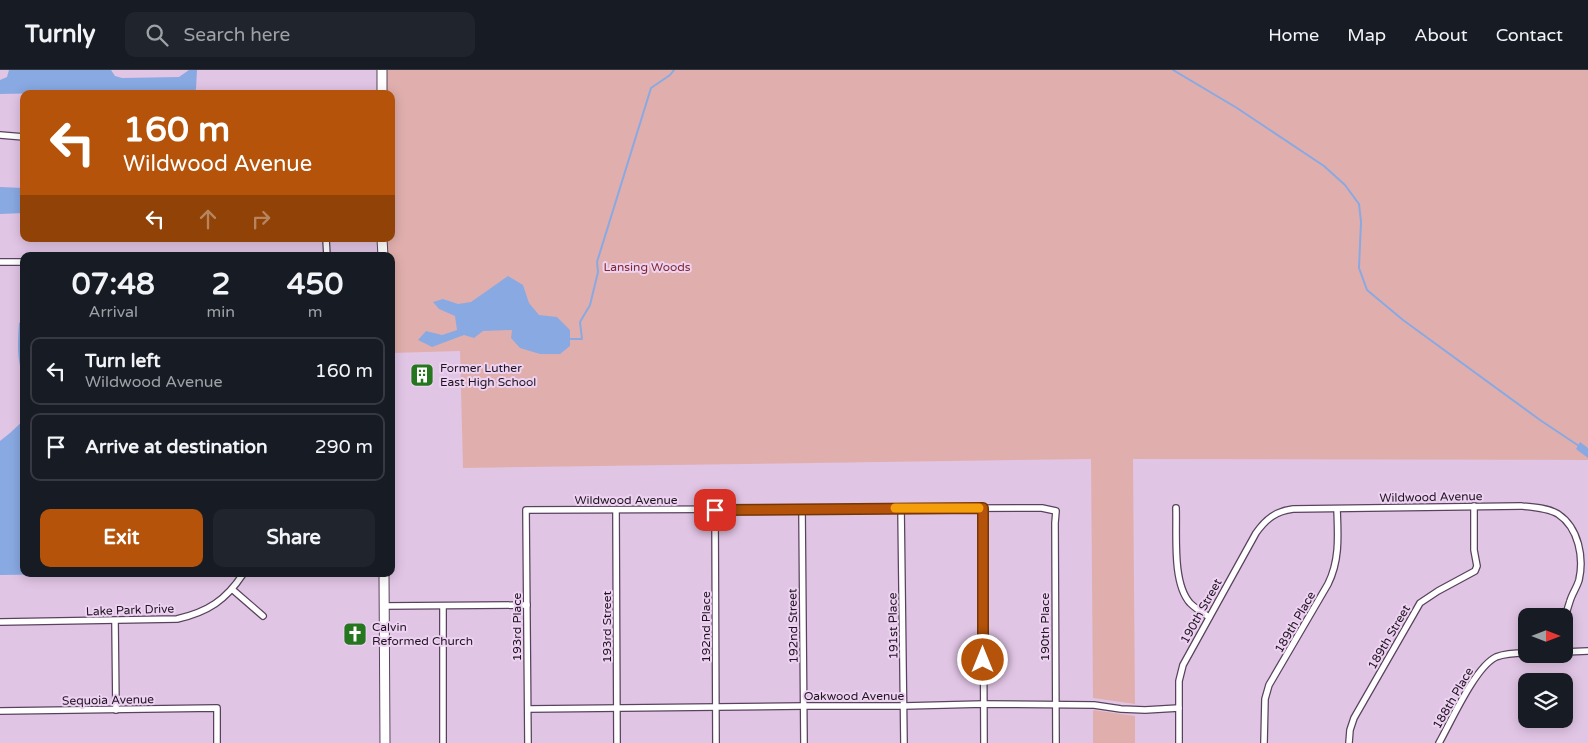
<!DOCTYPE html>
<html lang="en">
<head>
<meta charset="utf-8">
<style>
	body { margin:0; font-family:"Varela Round",sans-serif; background:#20242c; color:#f1f3f6; height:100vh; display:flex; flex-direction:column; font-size:19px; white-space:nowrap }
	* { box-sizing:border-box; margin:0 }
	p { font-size:16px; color:#9ea1a6 }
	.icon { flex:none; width:28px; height:28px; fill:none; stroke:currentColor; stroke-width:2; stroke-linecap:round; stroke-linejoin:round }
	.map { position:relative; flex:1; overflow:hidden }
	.details { position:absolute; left:20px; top:182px; width:375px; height:325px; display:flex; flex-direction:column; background:#171b24; border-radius:10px; box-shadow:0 2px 12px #0003 }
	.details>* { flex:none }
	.hud { position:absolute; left:20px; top:20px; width:375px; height:152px; border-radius:10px; box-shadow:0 2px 12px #0003; background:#b45309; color:#fff; overflow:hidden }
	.needle { width:32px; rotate:90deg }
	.buttons { position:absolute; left:1518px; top:538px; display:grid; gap:10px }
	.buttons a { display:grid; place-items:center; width:55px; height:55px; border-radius:10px; background:#171b24; box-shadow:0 2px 12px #0003; font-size:25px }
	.pin { position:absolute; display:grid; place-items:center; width:42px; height:42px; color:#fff; margin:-21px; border-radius:10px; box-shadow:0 2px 8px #0006 }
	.me { position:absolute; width:55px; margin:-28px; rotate:0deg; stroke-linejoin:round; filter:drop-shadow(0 0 4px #0008) }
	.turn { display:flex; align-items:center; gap:18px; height:105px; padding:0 20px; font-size:22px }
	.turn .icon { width:65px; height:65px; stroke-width:2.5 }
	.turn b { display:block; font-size:35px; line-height:42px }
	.lanes { display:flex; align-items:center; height:48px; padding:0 20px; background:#0003; justify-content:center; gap:25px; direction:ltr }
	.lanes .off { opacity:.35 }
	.eta { display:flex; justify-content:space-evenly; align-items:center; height:85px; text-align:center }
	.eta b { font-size:30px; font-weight:700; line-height:35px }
	.button { display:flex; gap:10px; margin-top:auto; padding:10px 20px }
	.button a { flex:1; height:58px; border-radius:10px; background:#b45309; color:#fff; font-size:20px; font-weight:700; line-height:58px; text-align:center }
	.button a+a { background:#20242c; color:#f1f3f6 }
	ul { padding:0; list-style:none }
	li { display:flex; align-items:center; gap:15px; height:68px; margin:0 10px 8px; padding:0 10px; border:2px solid #363941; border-radius:10px }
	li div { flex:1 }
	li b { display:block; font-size:19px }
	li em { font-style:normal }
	header { display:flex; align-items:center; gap:30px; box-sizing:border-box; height:70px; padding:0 25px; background:#171b24; border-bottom:1px solid #363941 }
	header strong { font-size:24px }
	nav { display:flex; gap:28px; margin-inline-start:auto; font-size:18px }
	.search { width:350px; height:45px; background:#20242c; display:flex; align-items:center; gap:12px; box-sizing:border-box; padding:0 18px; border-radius:10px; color:#9ea1a6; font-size:19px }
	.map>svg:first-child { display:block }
	.green { fill:#e0afad }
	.water { fill:#89a9e3 }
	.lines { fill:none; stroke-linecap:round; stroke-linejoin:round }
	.stream { stroke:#89a9e3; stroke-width:2 }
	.street-casing { stroke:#59425d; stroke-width:8 }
	.secondary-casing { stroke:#59425d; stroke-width:11 }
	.street { stroke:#fff; stroke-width:5.5 }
	.secondary { stroke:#fff; stroke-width:9 }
	.route-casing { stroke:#753606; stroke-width:12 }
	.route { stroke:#b45309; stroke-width:9 }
	.slow { stroke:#f59e0b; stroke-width:9 }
	.labels { text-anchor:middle; stroke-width:4; stroke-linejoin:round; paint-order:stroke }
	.park-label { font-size:12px; fill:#81292c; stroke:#eed2f2 }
	.poi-label { font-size:12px; fill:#1e1520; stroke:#eed2f2; text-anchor:start }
	.street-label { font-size:12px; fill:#1e1520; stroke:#eed2f2 }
</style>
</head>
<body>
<header>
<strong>Turnly</strong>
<div class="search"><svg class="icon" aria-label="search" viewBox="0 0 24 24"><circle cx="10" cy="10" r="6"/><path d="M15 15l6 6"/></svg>Search here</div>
<nav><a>Home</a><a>Map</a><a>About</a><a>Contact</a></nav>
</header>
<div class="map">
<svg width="1588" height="673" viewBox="0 0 1588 673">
	<rect width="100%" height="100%" fill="#e1c5e5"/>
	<g class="green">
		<path d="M386 0H1588V390L1133 389 1135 634 1093 628 1091 389 463 398 460 281 391 283V186H387V169H391V24H386Z"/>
		<path d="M1093 640 1135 646V673H1093Z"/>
	</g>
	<g class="water">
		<path d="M9 0H111L115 6 122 8 179 7 189 0H197L196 19 194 23 100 22 0 24V10L7 7Z"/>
		<path d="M0 117 24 118V143L0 144Z"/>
		<path d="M508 206 523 215 529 233 539 245 557 247 570 260V276L560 284H540L520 278 511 268 512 260 483 261 474 268 464 265 432 277 418 270 426 261 442 265 457 260 455 246 439 239 433 232 443 229 458 234 471 232Z"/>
		<path d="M24 248V307C16 291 18 271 19 253Z"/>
		<path d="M24 350V504H73L0 505V371L10 363Z"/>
		<path d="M1580 372 1588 378V388L1576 379Z"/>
	</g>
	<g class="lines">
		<g class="stream">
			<path d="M1173 0 1237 38 1324 96 1345 115 1359 134 1361 152 1359 198 1367 220 1403 250 1540 350 1579 376"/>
			<path d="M570 269H582L580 252 590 235 598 202 597 192 651 18 670 5 674 0"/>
		</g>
		<g class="street-casing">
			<g id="street">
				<path d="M0 65 24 67"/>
				<path d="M326 169 327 186"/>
				<path d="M0 192H24"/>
				<path d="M901 438 904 673"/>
				<path d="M983 438 984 673"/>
				<path d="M1176 438C1177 464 1172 513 1190 533 1196 539 1203 543 1209 547"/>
				<path d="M802 439 804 673"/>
				<path d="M616 440 617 673"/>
				<path d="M715 440 716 673"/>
				<path d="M233 520 263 546"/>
				<path d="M384 536 527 535"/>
				<path d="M443 536V673"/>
				<path d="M115 551 116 640"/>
				<path d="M0 552 177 549C208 542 226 530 243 504"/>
				<path d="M1564 582 1588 581"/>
				<path d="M528 639 804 636H904L984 634 1094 635 1121 639 1145 640 1179 638"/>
				<path d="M0 641 217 638V673"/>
				<path d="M528 673 526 440 1042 438 1056 441 1055 453 1056 673"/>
				<path d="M1179 673V611L1183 595 1256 463C1266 449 1276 441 1293 439L1521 436C1533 437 1548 438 1558 444 1579 458 1584 488 1579 510 1577 517 1572 524 1570 531 1566 542 1564 553 1564 565"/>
				<path d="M1264 673 1265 629 1269 615 1328 514C1340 490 1338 465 1337 439"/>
				<path d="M1349 673 1350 660 1354 648 1420 533 1438 521 1475 501 1477 496 1474 480V436"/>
				<path d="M1439 673C1451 652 1475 597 1496 587 1506 583 1516 583 1526 583"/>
			</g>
		</g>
		<g class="secondary-casing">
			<g id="secondary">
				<path d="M382 0V24"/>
				<path d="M382 169 383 186"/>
				<path d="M384 504 385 673"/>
			</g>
		</g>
		<use href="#street" class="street"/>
		<use href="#secondary" class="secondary"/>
	</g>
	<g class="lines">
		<g class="route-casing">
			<path id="route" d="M715 440 983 438V590"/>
		</g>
		<use href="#route" class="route"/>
		<path class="slow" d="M895 438H979"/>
	</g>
	<defs>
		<g id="building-square" transform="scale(1.25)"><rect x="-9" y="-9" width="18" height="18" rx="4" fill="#25761f" stroke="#eed2f2"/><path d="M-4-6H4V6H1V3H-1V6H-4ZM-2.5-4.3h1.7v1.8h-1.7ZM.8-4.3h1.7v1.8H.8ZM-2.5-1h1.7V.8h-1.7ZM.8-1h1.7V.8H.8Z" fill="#fff"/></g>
		<g id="church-square" transform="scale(1.25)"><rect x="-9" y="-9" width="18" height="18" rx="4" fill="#25761f" stroke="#eed2f2"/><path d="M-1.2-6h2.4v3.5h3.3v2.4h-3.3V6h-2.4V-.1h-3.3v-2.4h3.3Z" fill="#fff"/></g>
	</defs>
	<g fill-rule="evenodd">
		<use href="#building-square" x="422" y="305"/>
		<use href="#church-square" x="355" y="564"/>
	</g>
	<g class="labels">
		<g class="park-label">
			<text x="647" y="201">Lansing Woods</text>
		</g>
		<g class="poi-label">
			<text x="440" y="302">Former Luther<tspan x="440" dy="14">East High School</tspan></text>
			<text x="372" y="561">Calvin<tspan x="372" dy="14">Reformed Church</tspan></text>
		</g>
		<g class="street-label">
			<text transform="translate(1431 427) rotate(-1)" y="4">Wildwood Avenue</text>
			<text x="626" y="434">Wildwood Avenue</text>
			<text transform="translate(130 540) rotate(-2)" y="4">Lake Park Drive</text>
			<text transform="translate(1201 541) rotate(-61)" y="4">190th Street</text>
			<text transform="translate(1295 552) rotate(-60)" y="4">189th Place</text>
			<text transform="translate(793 556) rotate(-91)" y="4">192nd Street</text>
			<text transform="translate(893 556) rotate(-91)" y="4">191st Place</text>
			<text transform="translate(517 557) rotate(-90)" y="4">193rd Place</text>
			<text transform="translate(607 557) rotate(-90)" y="4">193rd Street</text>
			<text transform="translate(706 557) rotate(-90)" y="4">192nd Place</text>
			<text transform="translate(1045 557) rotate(-90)" y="4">190th Place</text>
			<text transform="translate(1389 567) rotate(-60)" y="4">189th Street</text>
			<text x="854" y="630">Oakwood Avenue</text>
			<text transform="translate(1453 628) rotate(-60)" y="4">188th Place</text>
			<text transform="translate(108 630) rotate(-1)" y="4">Sequoia Avenue</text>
		</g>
	</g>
</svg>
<div class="buttons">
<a><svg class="needle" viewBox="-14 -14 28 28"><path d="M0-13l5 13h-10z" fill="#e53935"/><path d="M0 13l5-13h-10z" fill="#9ea1a6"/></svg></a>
<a><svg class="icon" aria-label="layers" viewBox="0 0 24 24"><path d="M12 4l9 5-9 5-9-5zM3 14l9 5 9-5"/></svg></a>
</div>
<div class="pin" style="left:715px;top:440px;background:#d93025"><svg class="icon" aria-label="arrive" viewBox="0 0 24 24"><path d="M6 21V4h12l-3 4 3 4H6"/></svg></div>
<svg class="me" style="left:983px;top:590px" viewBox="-20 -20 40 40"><circle r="17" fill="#b45309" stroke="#fff" stroke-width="3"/><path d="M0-11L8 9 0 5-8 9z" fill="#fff"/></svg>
<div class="hud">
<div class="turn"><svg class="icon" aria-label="left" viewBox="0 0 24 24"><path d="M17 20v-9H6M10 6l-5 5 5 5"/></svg><div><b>160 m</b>Wildwood Avenue</div></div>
<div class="lanes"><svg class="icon" aria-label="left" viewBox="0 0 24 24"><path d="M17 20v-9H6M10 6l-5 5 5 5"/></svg><svg class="icon off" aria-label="ahead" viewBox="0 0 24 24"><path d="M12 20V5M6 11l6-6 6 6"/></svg><svg class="icon off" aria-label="right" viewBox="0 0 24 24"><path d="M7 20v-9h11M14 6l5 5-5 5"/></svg></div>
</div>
<section class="details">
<div class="eta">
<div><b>07:48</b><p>Arrival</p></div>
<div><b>2</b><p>min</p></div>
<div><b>450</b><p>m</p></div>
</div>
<ul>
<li><svg class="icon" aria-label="left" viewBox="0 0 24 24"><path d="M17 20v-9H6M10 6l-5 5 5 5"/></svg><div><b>Turn left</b><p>Wildwood Avenue</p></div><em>160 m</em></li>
<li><svg class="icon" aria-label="arrive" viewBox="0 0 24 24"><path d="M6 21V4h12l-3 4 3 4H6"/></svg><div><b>Arrive at destination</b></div><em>290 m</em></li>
</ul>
<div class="button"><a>Exit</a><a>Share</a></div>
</section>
</div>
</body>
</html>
